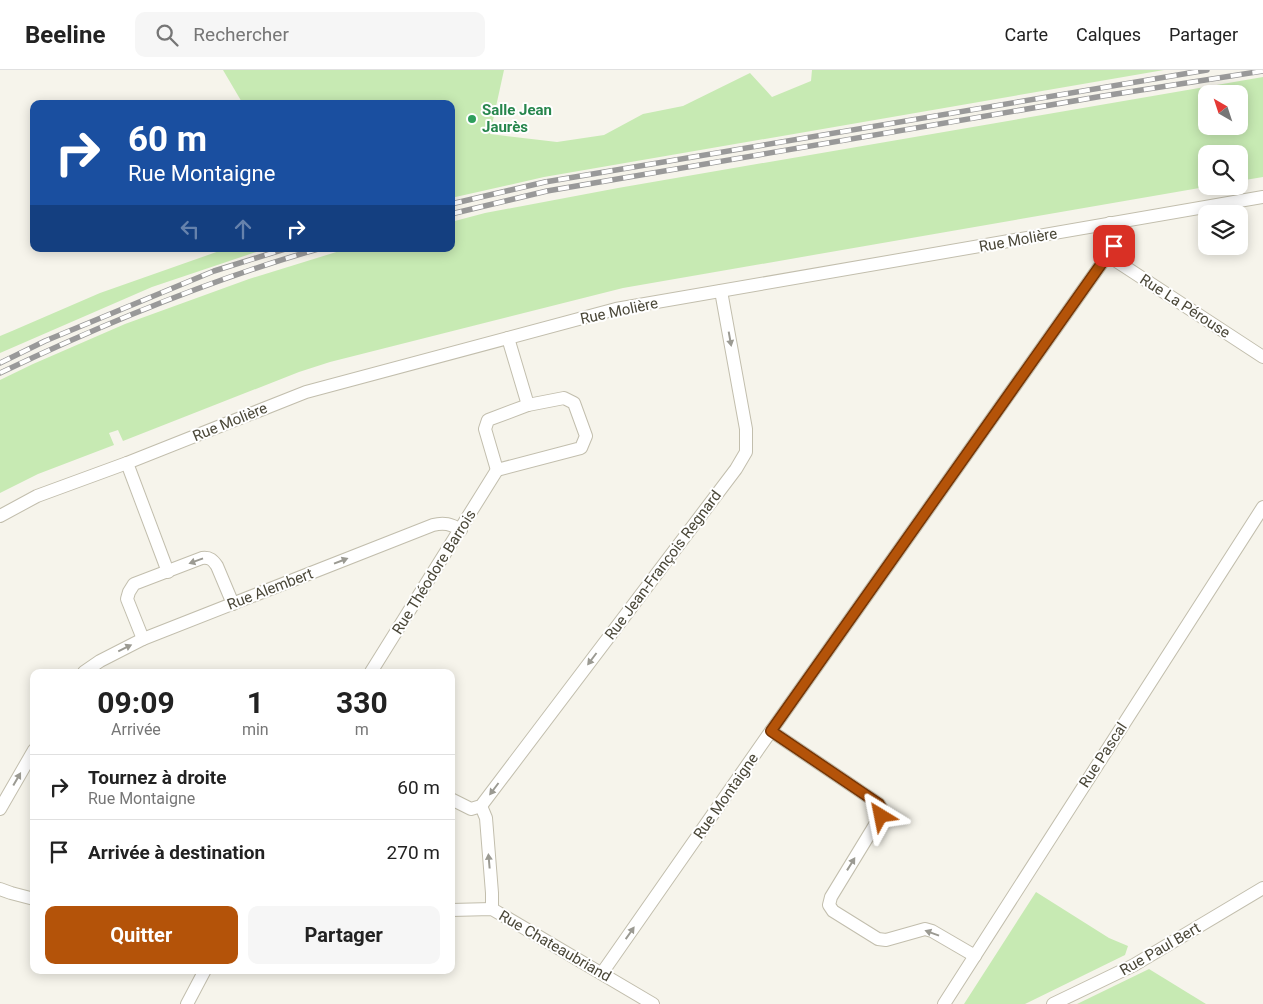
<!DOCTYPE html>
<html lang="fr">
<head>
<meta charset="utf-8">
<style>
	body { margin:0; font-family:Roboto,sans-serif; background:#f6f6f6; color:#222; height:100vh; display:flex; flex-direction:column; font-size:19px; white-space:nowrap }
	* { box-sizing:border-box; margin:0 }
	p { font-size:16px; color:#767676 }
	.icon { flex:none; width:28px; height:28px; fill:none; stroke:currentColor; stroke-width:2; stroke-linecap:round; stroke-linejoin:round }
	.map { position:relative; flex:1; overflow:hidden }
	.details { position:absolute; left:30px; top:599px; width:425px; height:305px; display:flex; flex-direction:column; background:#fff; border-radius:10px; box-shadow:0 2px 12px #0003 }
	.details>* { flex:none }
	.hud { position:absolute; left:30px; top:30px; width:425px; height:152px; border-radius:10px; box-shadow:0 2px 12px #0003; background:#1a4fa0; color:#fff; overflow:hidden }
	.needle { width:32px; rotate:321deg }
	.tools { position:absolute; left:1198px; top:15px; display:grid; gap:10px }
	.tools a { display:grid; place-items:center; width:50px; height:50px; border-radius:10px; background:#fff; box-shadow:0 2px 12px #0003; font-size:25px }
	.pin { position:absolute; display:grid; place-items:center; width:42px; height:42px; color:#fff; margin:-21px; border-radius:10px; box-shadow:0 2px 8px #0006 }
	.me { position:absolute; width:55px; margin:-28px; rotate:325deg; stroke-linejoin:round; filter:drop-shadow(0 0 4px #0008) }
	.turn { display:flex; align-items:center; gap:18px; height:105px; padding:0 15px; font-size:22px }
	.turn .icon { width:65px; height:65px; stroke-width:2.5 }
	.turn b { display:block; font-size:35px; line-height:42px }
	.lanes { display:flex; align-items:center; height:48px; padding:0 15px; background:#0003; justify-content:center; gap:25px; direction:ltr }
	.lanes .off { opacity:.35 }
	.eta { display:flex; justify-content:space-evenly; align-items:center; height:85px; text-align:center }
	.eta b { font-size:30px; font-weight:700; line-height:35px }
	.primary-button { display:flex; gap:10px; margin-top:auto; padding:10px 15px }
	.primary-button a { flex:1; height:58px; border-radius:10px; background:#b45309; color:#fff; font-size:20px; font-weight:700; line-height:58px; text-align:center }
	.primary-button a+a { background:#f6f6f6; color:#222 }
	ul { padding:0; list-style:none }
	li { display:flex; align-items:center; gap:15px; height:65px; padding:0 15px; border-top:1px solid #e0e0e0 }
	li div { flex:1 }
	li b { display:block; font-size:19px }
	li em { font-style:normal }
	header { display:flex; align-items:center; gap:30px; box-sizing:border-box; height:70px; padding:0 25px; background:#fff; border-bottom:1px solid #e0e0e0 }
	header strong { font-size:24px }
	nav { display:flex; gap:28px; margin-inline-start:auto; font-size:18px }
	.search { width:350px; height:45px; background:#f6f6f6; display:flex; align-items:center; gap:12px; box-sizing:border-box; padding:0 18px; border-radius:10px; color:#767676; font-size:19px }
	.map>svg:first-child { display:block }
	.green { fill:#c7eab3; fill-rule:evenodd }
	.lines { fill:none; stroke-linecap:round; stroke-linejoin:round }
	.minor-casing { stroke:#c2bead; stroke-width:14 }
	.minor { stroke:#fff; stroke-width:12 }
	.rail-casing { stroke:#999; stroke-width:5.5 }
	.rail { stroke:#fff; stroke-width:4; stroke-dasharray:11; stroke-linecap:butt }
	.oneway { fill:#9b9a92 }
	.route-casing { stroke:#753606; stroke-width:12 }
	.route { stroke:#b45309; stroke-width:9 }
	.leisure-dot { fill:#2e9e5b; stroke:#fff; stroke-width:2 }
	.labels { text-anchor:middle; stroke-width:4; stroke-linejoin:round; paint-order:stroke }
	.leisure-label { font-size:15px; font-weight:bold; fill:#27864d; stroke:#fff; text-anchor:start }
	.street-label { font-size:15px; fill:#4a4738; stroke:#fff }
</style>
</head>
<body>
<header>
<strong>Beeline</strong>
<div class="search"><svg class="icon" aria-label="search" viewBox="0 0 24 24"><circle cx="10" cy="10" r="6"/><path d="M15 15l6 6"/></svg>Rechercher</div>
<nav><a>Carte</a><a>Calques</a><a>Partager</a></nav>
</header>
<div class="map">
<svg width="1263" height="934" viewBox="0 0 1263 934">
	<rect width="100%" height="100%" fill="#f6f4eb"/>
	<g class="green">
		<path d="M223 0H504L490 64 557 72 604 65 643 44 683 36 750 3 772 27 811 11 812 0H1164L544 107 451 128V34H243Z"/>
		<path d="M1263 7V107L1239 111V84H1206V116H1211L623 218 330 292 299 302 123 371 118 360 109 363 114 375 38 404 0 423V310L33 294 125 254 249 209 346 179H451V152L485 143 618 118ZM1206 24H1239V56H1206Z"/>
		<path d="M225 179H265L152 217 0 283V266L12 261 100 223Z"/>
		<path d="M1036 822 1109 868 1128 876 1125 885 1025 934H964Z"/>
		<path d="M1149 899 1206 934H1077Z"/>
	</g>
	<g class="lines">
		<g class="minor-casing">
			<g id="minor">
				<path d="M1107 185 1263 287"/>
				<path d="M508 268 528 335"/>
				<path d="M564 328 574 333 586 366 581 378 497 400 485 359 488 350 528 335Z"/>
				<path d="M127 393 168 502"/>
				<path d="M0 446 37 426 127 393 306 322 616 239 1263 127"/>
				<path d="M143 569 127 529 129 522 134 514 202 488C210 487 213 490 217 496L233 534"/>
				<path d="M84 602 100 591 143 569 433 455C444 452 451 454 461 460"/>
				<path d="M371 602 497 400"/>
				<path d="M771 661 879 734 882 739 881 745 831 827 829 835 833 841 878 869 886 870 925 859 932 861 975 886"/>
				<path d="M451 729 471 739 481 736 736 399 746 382V359L721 221"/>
				<path d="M481 736 486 748 492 823V839"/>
				<path d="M0 739 34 680"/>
				<path d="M0 819 11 823 34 829"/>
				<path d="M451 840 492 839 653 934"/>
				<path d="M602 903 771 661 1114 176 1110 153"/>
				<path d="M187 934 205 900"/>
				<path d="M944 934 1263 437"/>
				<path d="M1053 934 1134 895 1263 818"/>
			</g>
		</g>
		<use href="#minor" class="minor"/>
		<g class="rail-casing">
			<g id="rail">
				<path d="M451 134 545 112 1207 0"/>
				<path d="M451 144 547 121 1103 26 1263 1"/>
				<path d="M0 293 45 271 214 201 285 179"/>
				<path d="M0 303C103 254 209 210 318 179"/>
			</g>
		</g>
		<use href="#rail" class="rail"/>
	</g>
	<defs><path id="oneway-solid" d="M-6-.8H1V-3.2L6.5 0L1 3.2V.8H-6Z" transform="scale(1.25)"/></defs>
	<g class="oneway">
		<use href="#oneway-solid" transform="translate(730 269) rotate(80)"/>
		<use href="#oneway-solid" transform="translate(196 491) rotate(160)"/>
		<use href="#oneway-solid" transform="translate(341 491) rotate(-21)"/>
		<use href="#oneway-solid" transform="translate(125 578) rotate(-26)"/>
		<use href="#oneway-solid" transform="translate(592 589) rotate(127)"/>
		<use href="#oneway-solid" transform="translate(17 709) rotate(-60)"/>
		<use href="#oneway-solid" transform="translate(494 719) rotate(127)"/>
		<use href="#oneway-solid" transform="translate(489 791) rotate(-95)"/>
		<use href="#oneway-solid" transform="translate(851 794) rotate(-58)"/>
		<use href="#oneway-solid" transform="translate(630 863) rotate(-55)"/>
		<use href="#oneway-solid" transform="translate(932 863) rotate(-160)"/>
	</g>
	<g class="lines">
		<g class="route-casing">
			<path id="route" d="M881 746 882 739 879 734 771 661 1114 176"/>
		</g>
		<use href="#route" class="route"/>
	</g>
	<circle class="leisure-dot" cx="472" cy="49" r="5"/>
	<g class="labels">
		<g class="leisure-label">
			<text x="482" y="45">Salle Jean<tspan x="482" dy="17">Jaurès</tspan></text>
		</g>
		<g class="street-label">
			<text transform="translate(1018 170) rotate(-10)" y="5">Rue Molière</text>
			<text transform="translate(1185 236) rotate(33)" y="5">Rue La Pérouse</text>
			<text transform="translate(619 241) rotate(-12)" y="5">Rue Molière</text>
			<text transform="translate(230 352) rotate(-22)" y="5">Rue Molière</text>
			<text transform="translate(663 495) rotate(-53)" y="5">Rue Jean-François Regnard</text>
			<text transform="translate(434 502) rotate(-58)" y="5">Rue Théodore Barrois</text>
			<text transform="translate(270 519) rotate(-21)" y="5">Rue Alembert</text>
			<text transform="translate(1103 685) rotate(-57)" y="5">Rue Pascal</text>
			<text transform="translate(726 726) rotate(-55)" y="5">Rue Montaigne</text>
			<text transform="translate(555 876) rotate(30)" y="5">Rue Chateaubriand</text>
			<text transform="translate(1160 879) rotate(-30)" y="5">Rue Paul Bert</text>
		</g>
	</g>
</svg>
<div class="tools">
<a><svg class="needle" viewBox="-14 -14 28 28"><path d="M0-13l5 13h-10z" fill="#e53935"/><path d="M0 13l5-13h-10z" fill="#767676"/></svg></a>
<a><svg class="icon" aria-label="search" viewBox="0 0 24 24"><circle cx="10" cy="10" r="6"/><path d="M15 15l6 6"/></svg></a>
<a><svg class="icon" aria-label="layers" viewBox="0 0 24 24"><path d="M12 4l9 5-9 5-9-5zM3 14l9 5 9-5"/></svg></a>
</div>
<div class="pin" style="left:1114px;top:176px;background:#d93025"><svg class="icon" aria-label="arrive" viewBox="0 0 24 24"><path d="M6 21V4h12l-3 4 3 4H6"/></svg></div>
<svg class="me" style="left:881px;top:746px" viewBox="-20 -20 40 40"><path d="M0-17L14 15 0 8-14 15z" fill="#b45309" stroke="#fff" stroke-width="4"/></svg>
<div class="hud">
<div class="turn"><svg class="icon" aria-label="right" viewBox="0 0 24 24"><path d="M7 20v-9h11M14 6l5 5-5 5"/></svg><div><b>60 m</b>Rue Montaigne</div></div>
<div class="lanes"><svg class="icon off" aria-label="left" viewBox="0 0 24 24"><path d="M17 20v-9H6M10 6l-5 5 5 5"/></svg><svg class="icon off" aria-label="ahead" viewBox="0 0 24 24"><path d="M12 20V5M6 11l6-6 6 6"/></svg><svg class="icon" aria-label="right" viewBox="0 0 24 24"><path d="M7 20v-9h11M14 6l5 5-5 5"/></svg></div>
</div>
<section class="details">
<div class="eta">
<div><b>09:09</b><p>Arrivée</p></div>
<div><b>1</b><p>min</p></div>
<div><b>330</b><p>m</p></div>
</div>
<ul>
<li><svg class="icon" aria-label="right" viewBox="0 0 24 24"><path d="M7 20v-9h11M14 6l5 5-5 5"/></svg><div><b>Tournez à droite</b><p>Rue Montaigne</p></div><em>60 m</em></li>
<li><svg class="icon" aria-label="arrive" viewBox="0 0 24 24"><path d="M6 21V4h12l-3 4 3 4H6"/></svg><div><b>Arrivée à destination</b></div><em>270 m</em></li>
</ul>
<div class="primary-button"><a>Quitter</a><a>Partager</a></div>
</section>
</div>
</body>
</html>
